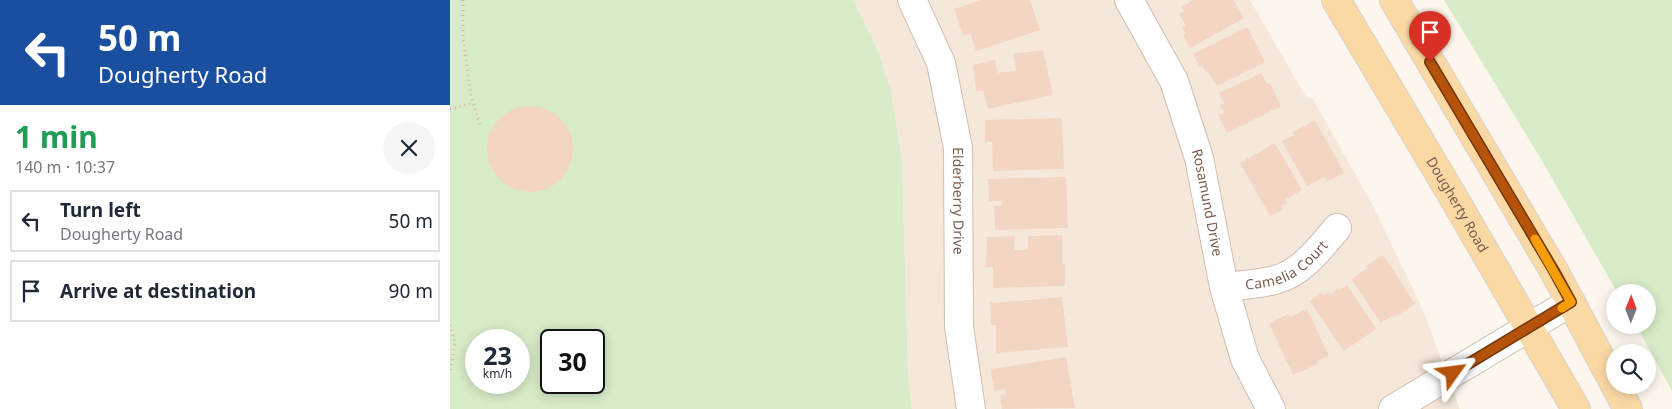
<!DOCTYPE html>
<html lang="en">
<head>
<meta charset="utf-8">
<style>
	body { margin:0; font-family:"Noto Sans",sans-serif; background:#f6f6f7; color:#1f2937; height:100vh; display:flex; flex-direction:column; font-size:19px; white-space:nowrap }
	* { box-sizing:border-box; margin:0 }
	p { font-size:16px; color:#747a83 }
	.icon { flex:none; width:28px; height:28px; fill:none; stroke:currentColor; stroke-width:2; stroke-linecap:round; stroke-linejoin:round }
	.map { position:relative; flex:1; overflow:hidden }
	.sheet { display:flex; flex-direction:column; background:#fff; width:450px }
	.sheet>* { flex:none }
	.top-card { background:#1a4fa0; color:#fff; overflow:hidden }
	.needle { width:32px; rotate:1deg }
	.fabs { position:absolute; left:1156px; top:284px; display:grid; gap:10px }
	.fabs a { display:grid; place-items:center; width:50px; height:50px; border-radius:50%; background:#fff; box-shadow:0 2px 12px #0003; font-size:25px }
	.speed { position:absolute; left:15px; top:329px; display:flex; gap:10px; font-size:25px; font-weight:700; text-align:center }
	.speed>* { display:grid; place-content:center; width:65px; height:65px; border-radius:50%; background:#fff; box-shadow:0 2px 12px #0003; line-height:1 }
	.speed small { font-size:12px; font-weight:400 }
	.speed .limit { border:2px solid #111; border-radius:8px; background:#fff; color:#111 }
	.pin { position:absolute; display:grid; place-items:center; width:42px; height:42px; color:#fff; margin:-51px -21px; border-radius:50% 50% 50% 0; rotate:-45deg; box-shadow:0 0 5px #0007 }
	.pin .icon { rotate:45deg }
	.me { position:absolute; width:55px; margin:-28px; rotate:59deg; stroke-linejoin:round; filter:drop-shadow(0 0 4px #0008) }
	.turn { display:flex; align-items:center; gap:18px; height:105px; padding:0 15px; font-size:22px }
	.turn .icon { width:65px; height:65px; stroke-width:2.5 }
	.turn b { display:block; font-size:35px; line-height:42px }
	.round { display:grid; place-items:center; flex:none; width:52px; height:52px; border-radius:26px; background:#f6f6f7 }
	.head { display:flex; align-items:center; justify-content:space-between; height:85px; padding:0 15px }
	h1 { font-size:30px; font-weight:700; line-height:38px; color:#1e9e55 }
	ul { padding:0; list-style:none }
	li { display:flex; align-items:center; gap:15px; height:62px; margin:0 10px 8px; padding:0 5px; border:2px solid #e0e1e3; border-radius:0px }
	li div { flex:1 }
	li b { display:block; font-size:19px }
	li em { font-style:normal }
	main { display:flex; flex:1; min-height:0 }
	.map>svg:first-child { display:block }
	.residential { fill:#f5e8da }
	.green { fill:#d8ecc9; fill-rule:evenodd }
	.building { fill:#f3d5c3 }
	.lines { fill:none; stroke-linecap:round; stroke-linejoin:round }
	.minor-casing { stroke:#d1beb0; stroke-width:30 }
	.major-casing { stroke:#dad1cd; stroke-width:30 }
	.path { stroke:#d9b8a5; stroke-width:3; stroke-dasharray:1 4; stroke-linecap:butt }
	.minor { stroke:#fff; stroke-width:28 }
	.major { stroke:#fbd9a5; stroke-width:28 }
	.route-casing { stroke:#753606; stroke-width:12 }
	.route { stroke:#b45309; stroke-width:9 }
	.slow { stroke:#f59e0b; stroke-width:9 }
	.labels { text-anchor:middle; stroke-width:5; stroke-linejoin:round; paint-order:stroke }
	.street-label { font-size:14px; fill:#7a5c4d; stroke:#fffaf3 }
</style>
</head>
<body>
<main>
<section class="sheet">
<div class="top-card">
<div class="turn"><svg class="icon" aria-label="left" viewBox="0 0 24 24"><path d="M17 20v-9H6M10 6l-5 5 5 5"/></svg><div><b>50 m</b>Dougherty Road</div></div>
</div>
<div class="head"><div><h1>1 min</h1><p>140 m · 10:37</p></div><a class="round"><svg class="icon" aria-label="close" viewBox="0 0 24 24"><path d="M6 6l12 12M18 6L6 18"/></svg></a></div>
<ul>
<li><svg class="icon" aria-label="left" viewBox="0 0 24 24"><path d="M17 20v-9H6M10 6l-5 5 5 5"/></svg><div><b>Turn left</b><p>Dougherty Road</p></div><em>50 m</em></li>
<li><svg class="icon" aria-label="arrive" viewBox="0 0 24 24"><path d="M6 21V4h12l-3 4 3 4H6"/></svg><div><b>Arrive at destination</b></div><em>90 m</em></li>
</ul>
</section>
<div class="map">
<svg width="1222" height="409" viewBox="0 0 1222 409">
	<rect width="100%" height="100%" fill="#fdf6ec"/>
	<path class="residential" d="M403 0H800L856 97 863 99 923 206 972 308 1010 409H462L458 372 452 160 441 91 429 53Z"/>
	<g class="green">
		<path d="M0 0H403L429 53 441 91 452 160 458 372 462 409H0ZM26 340H69V382H26ZM101 340H144V382H101Z"/>
		<path d="M994 0H1222V391L1186 325H1198V292H1167L1091 159Z"/>
	</g>
	<g class="building">
		<path d="M531 0H580L590 30 526 51 520 33 513 36 504 9Z"/>
		<path d="M744 0H784L794 18 740 48 733 35 736 34 732 28 736 26 729 14 735 11 732 7Z"/>
		<path d="M797 27 815 62 767 86 757 71 756 72 752 66 750 67 743 54Z"/>
		<path d="M593 50 603 95 538 109 533 90 526 91 523 65 545 60 548 73 566 70 563 54Z"/>
		<path d="M811 73 817 84 820 83 831 106 777 133 768 115 774 113 770 105 774 104 769 93Z"/>
		<circle cx="80" cy="149" r="43"/>
		<path d="M612 118 614 169 543 171 542 142H535V120Z"/>
		<path d="M865 120 894 173 877 182 874 177 857 186 832 141 844 135 842 133Z"/>
		<path d="M825 143 852 190 835 200 837 203 831 206 833 209 820 216 790 163Z"/>
		<path d="M616 177 618 228 545 230 544 206H552V201H539L538 179Z"/>
		<path d="M612 235V264H615V286L543 288V267H536L537 237 564 236V250H578V236Z"/>
		<path d="M933 255 965 304 943 318 942 316 931 323 901 279 918 268 916 266Z"/>
		<path d="M897 285 926 329 894 351 860 301 872 293 874 295 880 292 882 295 883 292 888 288 889 290Z"/>
		<path d="M612 297 618 347 546 353V325H541L540 303Z"/>
		<path d="M857 309 879 356 867 361 868 364 843 375 819 323 838 314 840 317Z"/>
		<path d="M616 357 625 408 552 409 550 395 556 394V389L544 391 541 369Z"/>
	</g>
	<g class="lines">
		<g class="minor-casing">
			<g id="minor">
				<path id="s1" d="M462 0 491 63 508 148 509 327 521 409"/>
				<path id="s2" d="M679 0 724 81 749 158 774 287 795 359 821 409"/>
				<path id="s3" d="M774 287C791 285 809 284 825 280 852 273 870 248 887 228"/>
				<path d="M943 409 1121 302"/>
			</g>
		</g>
		<g class="major-casing">
			<g id="major">
				<path id="s4" d="M886 0 1002 195 1126 409"/>
				<path d="M944 0 1104 271 1165 385"/>
				<path d="M1165 385 1178 409"/>
			</g>
		</g>
		<g class="path">
			<path d="M13 0V38L21 96 30 125"/>
			<path d="M0 109 23 103"/>
			<path d="M0 325 5 343 0 373"/>
		</g>
		<use href="#minor" class="minor"/>
		<use href="#major" class="major"/>
	</g>
	<g class="lines">
		<g class="route-casing">
			<path id="route" d="M980 62 1104 271 1121 302 1003 373"/>
		</g>
		<use href="#route" class="route"/>
		<path class="slow" d="M1085 239 1121 302 1112 308"/>
	</g>
	<g class="labels">
		<g class="street-label">
			<text dy="5" stroke="none"><textPath href="#s1" startOffset="209">Elderberry Drive</textPath></text>
			<text dy="5" stroke="none"><textPath href="#s2" startOffset="219">Rosamund Drive</textPath></text>
			<text dy="5" stroke="none"><textPath href="#s4" startOffset="238">Dougherty Road</textPath></text>
			<text dy="5" stroke="none"><textPath href="#s3" startOffset="68">Camelia Court</textPath></text>
		</g>
	</g>
</svg>
<div class="fabs">
<a><svg class="needle" viewBox="-14 -14 28 28"><path d="M0-13l5 13h-10z" fill="#e53935"/><path d="M0 13l5-13h-10z" fill="#747a83"/></svg></a>
<a><svg class="icon" aria-label="search" viewBox="0 0 24 24"><circle cx="10" cy="10" r="6"/><path d="M15 15l6 6"/></svg></a>
</div>
<div class="speed"><div>23<small>km/h</small></div><div class="limit">30</div></div>
<div class="pin" style="left:980px;top:62px;background:#d93025"><svg class="icon" aria-label="arrive" viewBox="0 0 24 24"><path d="M6 21V4h12l-3 4 3 4H6"/></svg></div>
<svg class="me" style="left:1003px;top:373px" viewBox="-20 -20 40 40"><path d="M0-17L14 15 0 8-14 15z" fill="#b45309" stroke="#fff" stroke-width="4"/></svg>
</div>
</main>
</body>
</html>
